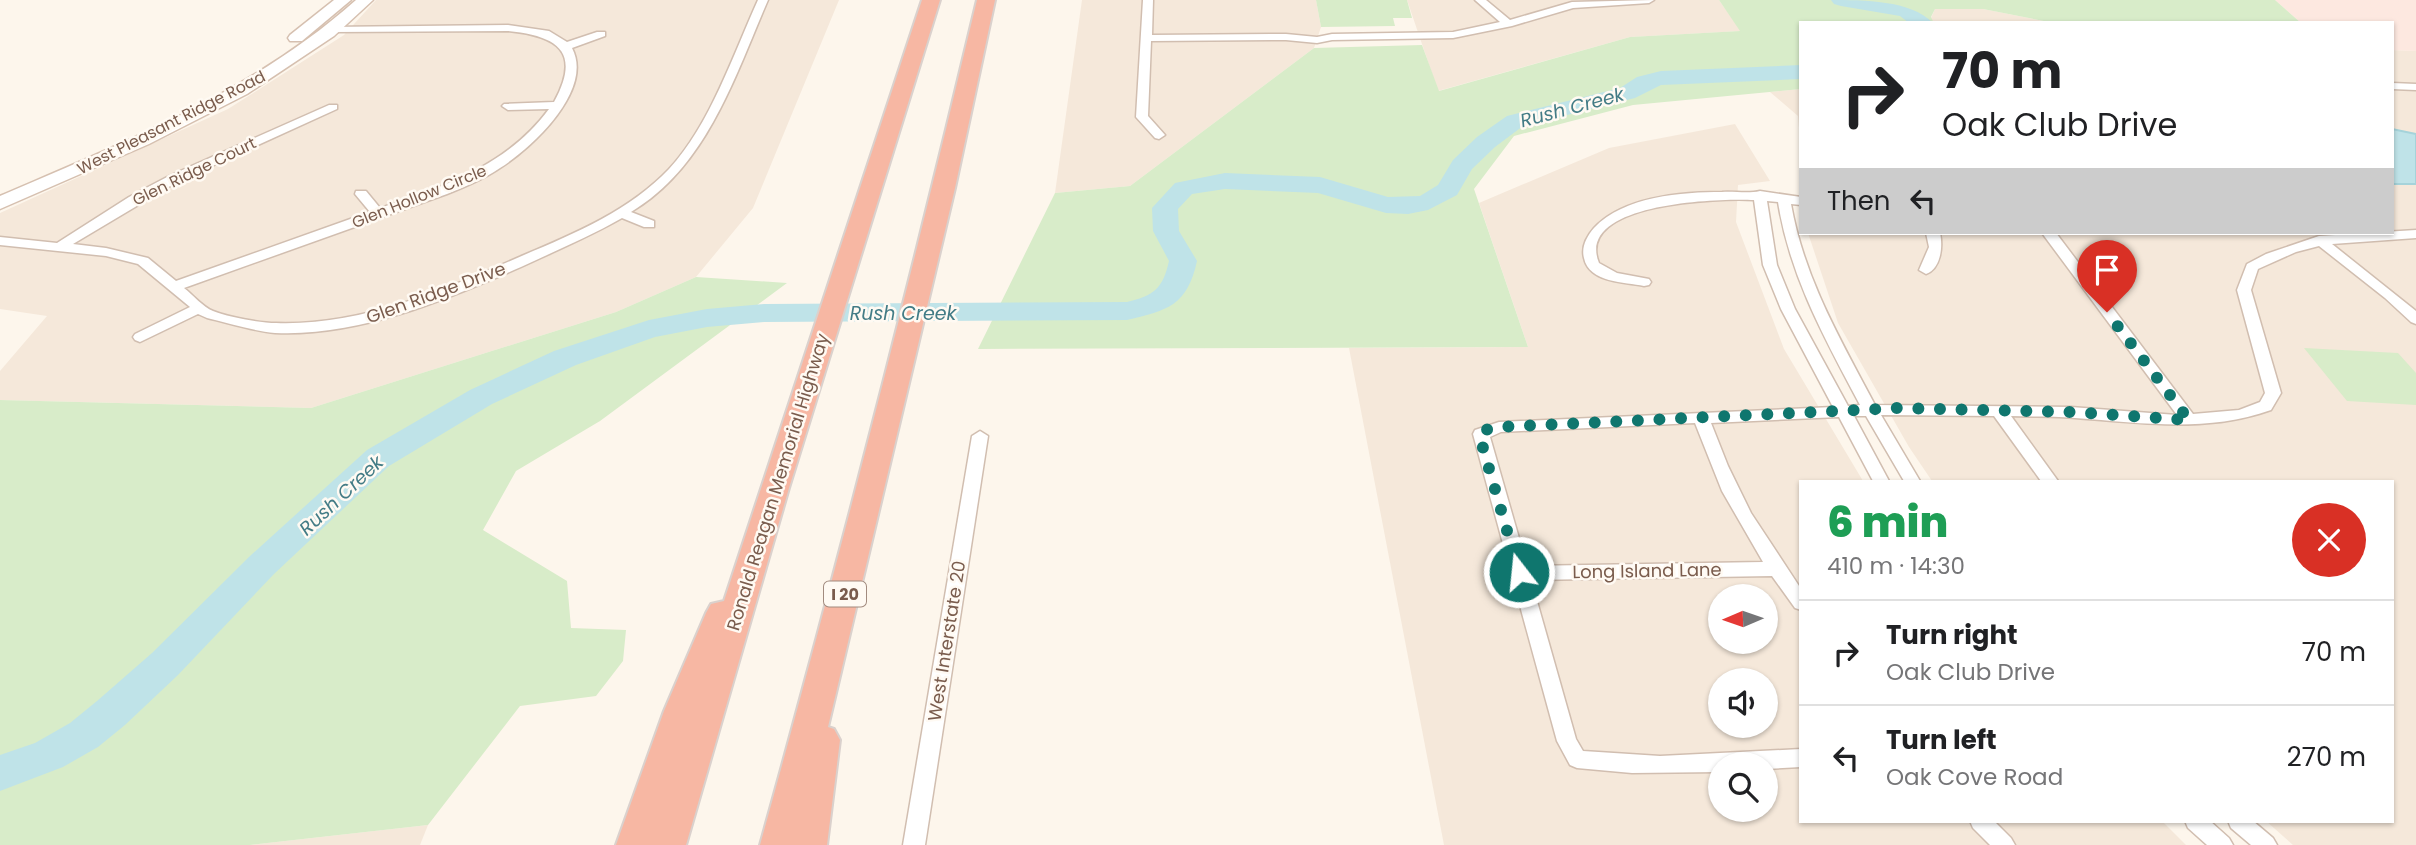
<!DOCTYPE html>
<html lang="en">
<head>
<meta charset="utf-8">
<style>
	body { margin:0; font-family:Poppins,sans-serif; background:#f6f6f6; color:#202124; height:100vh; display:flex; flex-direction:column; font-size:26px; white-space:nowrap }
	* { box-sizing:border-box; margin:0 }
	p { font-size:23px; color:#757577 }
	.icon { flex:none; width:38px; height:38px; fill:none; stroke:currentColor; stroke-width:2; stroke-linecap:round; stroke-linejoin:round }
	.map { position:relative; flex:1; overflow:hidden }
	.side { position:absolute; left:1799px; top:480px; width:595px; height:343px; display:flex; flex-direction:column; background:#fff; border-radius:0px; box-shadow:0 2px 5px #0004 }
	.side>* { flex:none }
	.hud { position:absolute; left:1799px; top:21px; width:595px; height:214px; border-radius:0px; box-shadow:0 2px 5px #0004; background:#fff; color:#202124; overflow:hidden }
	.needle { width:46px; rotate:268deg }
	.fabs { position:absolute; left:1708px; top:584px; display:grid; gap:14px }
	.fabs a { display:grid; place-items:center; width:70px; height:70px; border-radius:50%; background:#fff; box-shadow:0 2px 5px #0004; font-size:35px }
	.pin { position:absolute; display:grid; place-items:center; width:60px; height:60px; color:#fff; margin:-72px -30px; border-radius:50% 50% 50% 0; rotate:-45deg; box-shadow:0 0 7px #0007 }
	.pin .icon { rotate:45deg }
	.me { position:absolute; width:77px; margin:-38px; rotate:344deg; stroke-linejoin:round; filter:drop-shadow(0 0 5px #0008) }
	.turn { display:flex; align-items:center; gap:24px; height:147px; padding:0 28px; font-size:32px }
	.turn .icon { width:91px; height:91px; stroke-width:2.5 }
	.turn b { display:block; font-size:49px; line-height:60px }
	.then { display:flex; align-items:center; height:66px; padding:0 28px; background:#0003; gap:14px; font-size:26px }
	.round { display:grid; place-items:center; flex:none; width:74px; height:74px; border-radius:37px; background:#f6f6f6 }
	.headline { display:flex; align-items:center; justify-content:space-between; height:119px; padding:0 28px }
	h1 { font-size:42px; font-weight:800; line-height:52px; color:#1e9e55 }
	ul { padding:0; list-style:none }
	li { display:flex; align-items:center; gap:21px; height:105px; padding:0 28px; border-top:2px solid #e0e0e0 }
	li div { flex:1 }
	li b { display:block; font-size:26px }
	li em { font-style:normal }
	.map>svg:first-child { display:block }
	.residential { fill:#f5e8da; fill-rule:evenodd }
	.commercial { fill:#fde8e0 }
	.green { fill:#d8ecc9 }
	.water { fill:#bfe3e8; stroke:#a5d3da; stroke-width:2 }
	.lines { fill:none; stroke-linecap:round; stroke-linejoin:round }
	.river { fill:#bfe3e8; fill-rule:evenodd }
	.street-casing { stroke:#d1beb0; stroke-width:3 }
	.secondary-casing { stroke:#d6c0b0; stroke-width:3 }
	.highway-casing { stroke:#dad1cd; stroke-width:4 }
	.street { fill:#fff; fill-rule:evenodd }
	.secondary { fill:#fff; fill-rule:evenodd }
	.highway { fill:#f7b7a3; fill-rule:evenodd }
	.route { stroke:#0f766e; stroke-width:12; stroke-dasharray:0 21.6 }
	.labels { text-anchor:middle; stroke-width:5; stroke-linejoin:round; paint-order:stroke }
	.far-street-label { font-size:16px; fill:#7a5c4d; stroke:#fffaf3 }
	.shield { fill:#fffaf3; stroke:#a28b7f; stroke-width:2 }
	.shield-label { font-size:16px; font-weight:bold; fill:#7a5c4d }
	.street-label { font-size:18px; fill:#7a5c4d; stroke:#fffaf3 }
	.water-label { font-size:19px; font-style:italic; fill:#437c86; stroke:#fffaf3 }
</style>
</head>
<body>
<div class="map">
<svg width="2416" height="845" viewBox="0 0 2416 845">
	<rect width="100%" height="100%" fill="#fdf6ec"/>
	<g class="residential">
		<path d="M376 0H839L753 208 696 277 616 312 311 408 0 400V371L47 316 0 309V213L228 109 344 35Z"/>
		<path d="M1082 0H1316L1321 27 1314 48 1130 186 1055 193Z"/>
		<path d="M1407 0H1719L1741 31 1630 37 1438 91Z"/>
		<path d="M1935 9H1983L2054 23H1934L1931 18Z"/>
		<path d="M2392 50 2416 51V134L2392 129Z"/>
		<path d="M1801 89V151L1798 116 1770 92Z"/>
		<path d="M1735 124 1770 181 1738 185 1736 222 1784 349 1863 481H1801V821H2162L2186 845H1444L1349 348 1528 347 1479 203 1609 148ZM1720 597H1766V642H1720ZM1720 681H1766V726H1720ZM1720 765H1766V810H1720Z"/>
		<path d="M2392 184H2416V845H2293L2266 821H2392V481H1932L1909 447 1838 323 1808 233H2392Z"/>
		<path d="M428 825 420 845H250Z"/>
	</g>
	<path class="commercial" d="M2275 0H2416V51L2392 50V23H2301Z"/>
	<g class="green">
		<path d="M1316 0H1407L1412 18H1393L1395 26 1321 27Z"/>
		<path d="M1719 0H2275L2301 23H2054L1983 9H1935L1931 17 1934 23H1801V89L1633 105 1514 136 1474 189 1528 347 978 349 1055 193 1130 186 1314 48 1422 45 1439 91 1630 37 1740 31Z"/>
		<path d="M696 277 787 283 600 421 516 471 483 530 567 581 571 628 626 630 623 661 596 696 520 706 428 825 250 845H0V400L311 408 616 312Z"/>
		<path d="M2304 348 2398 353 2416 373V405L2347 401Z"/>
	</g>
	<path class="water" d="M2392 129 2416 134V184H2392Z"/>
	<g class="lines">
		<g class="river">
			<path d="M1831 0C1863 0 1911 0 1933 23H1909L1900 16 1841 6 1834 4Z"/>
			<path d="M1801 65V79L1661 85 1635 98 1523 126 1495 147 1472 169 1457 195 1428 210 1408 214 1386 213 1318 193 1225 189 1192 194 1178 209 1179 231 1197 261C1187 306 1168 310 1127 320L764 322 707 327 655 337 576 365 492 404 389 466 274 574 178 675 125 725 98 747 63 767 0 791V755L35 743 70 723 97 701 152 653 250 556 367 450 470 390 554 351 649 320 707 309 764 304 1127 302C1154 296 1163 288 1169 261L1153 231 1152 208 1175 183 1225 173 1320 177 1388 197 1420 196 1438 185 1453 160 1477 137 1507 116 1620 88 1637 77 1661 71Z"/>
		</g>
		<g class="street-casing">
			<g id="street">
				<path d="M758 0H768C735 76 707 167 631 212L654 221V227H644L622 218C589 237 555 251 521 267 446 300 358 337 275 333 253 331 229 323 207 318L198 314 140 342 135 340 133 337 135 334 190 307 138 264 106 256 0 245V237L57 243 129 197 169 176 329 105H337V109L177 182 73 244 106 248 148 258 176 281 370 212 355 194 356 191H366L380 208C445 186 507 166 549 109L508 110 502 106 504 104 554 102C582 51 557 36 508 31L333 32 328 29 329 27 508 25 549 31 567 42 597 32H605V36L572 48C594 90 533 147 500 168 484 179 465 187 447 194L184 288C193 295 203 307 213 311 228 317 260 323 276 323 363 326 446 289 524 255 576 233 630 210 669 169 710 125 733 55 758 0Z"/>
				<path d="M1143 0H1153L1152 35 1286 34 1317 37 1332 34 1453 32 1500 22 1475 0H1486L1510 20 1572 2 1654 0 1649 3 1573 8 1512 26 1453 38 1332 40 1317 43 1286 40 1151 41 1148 116 1165 135 1159 139 1155 138 1136 117Z"/>
				<path d="M2392 83 2416 84V90L2392 89Z"/>
				<path d="M1760 191 1801 197V205L1791 204C1804 278 1840 339 1875 405L2071 407 2177 415 2042 233H2056L2193 414 2239 410 2260 402 2265 393 2237 290 2247 264 2266 254 2319 236 2416 230V238L2332 244 2416 311V324L2411 322 2385 298 2319 246 2296 252 2258 269 2251 290 2281 393 2271 410C2206 433 2143 423 2075 418 2054 416 2033 417 2011 416L2058 481H2041L1994 416 1881 415 1920 481H1904L1866 416H1854L1889 481H1873L1839 417 1711 423 1728 466 1751 513 1801 589V610L1795 608 1772 576 1531 580 1576 739 1583 751 1660 756 1801 749V767L1766 769V765H1720V772L1632 773 1577 768 1570 765 1557 741 1473 434 1475 430 1499 422 1833 407 1781 309 1763 265 1754 200C1722 198 1574 202 1599 263L1617 273 1649 279 1651 282 1649 285 1644 286C1625 282 1589 283 1584 258 1581 247 1587 236 1594 228 1624 196 1682 192 1722 192 1734 191 1748 194 1760 191ZM1767 201 1778 202C1790 277 1825 339 1860 405L1848 406 1795 309 1777 265ZM1695 423 1722 491 1763 562 1527 566 1490 437 1501 432Z"/>
				<path d="M1926 233H1940C1943 246 1941 269 1926 274L1919 270 1929 247Z"/>
				<path d="M980 431 988 436 925 845H903L972 436Z"/>
				<path d="M1970 821H1994L2011 838 2015 845H1990L1973 828Z"/>
				<path d="M2185 821H2210L2229 838 2233 845H2207L2188 828Z"/>
				<path d="M2228 821H2253L2273 838 2277 845H2251L2231 828Z"/>
			</g>
		</g>
		<g class="secondary-casing">
			<g id="secondary">
				<path d="M334 0H351L302 41H290L288 38 290 35Z"/>
				<path d="M356 0H373L334 36 247 94 149 144 0 209V196C125 142 253 92 356 0Z"/>
			</g>
		</g>
		<g class="highway-casing">
			<g id="highway">
				<path d="M922 0H940L789 488 686 845H616L664 711 706 613 711 604 724 601Z"/>
				<path d="M977 0H995L955 188 828 727 834 729 840 740 827 845H760C838 565 910 283 977 0Z"/>
			</g>
		</g>
		<use href="#street" class="street"/>
		<use href="#secondary" class="secondary"/>
		<use href="#highway" class="highway"/>
	</g>
	<g class="lines">
		<path class="route" d="M1519 572 1481 441V434L1485 430 1499 427 1899 408 2071 412 2189 420 2107 312"/>
	</g>
	<g class="labels">
		<g class="far-street-label">
			<text transform="translate(171 122) rotate(-27)" y="6">West Pleasant Ridge Road</text>
			<text transform="translate(194 171) rotate(-26)" y="6">Glen Ridge Court</text>
			<text transform="translate(419 196) rotate(-22)" y="6">Glen Hollow Circle</text>
		</g>
		<rect class="shield" x="824" y="581.5" width="42" height="25" rx="5"/>
		<g class="shield-label">
			<text x="845" y="600">I 20</text>
		</g>
		<g class="street-label">
			<text transform="translate(436 293) rotate(-20)" y="6">Glen Ridge Drive</text>
			<text transform="translate(778 482) rotate(-73)" y="6">Ronald Reagan Memorial Highway</text>
			<text transform="translate(1647 571) rotate(-1)" y="6">Long Island Lane</text>
			<text transform="translate(947 641) rotate(-81)" y="6">West Interstate 20</text>
		</g>
		<g class="water-label">
			<text transform="translate(1572 107) rotate(-15)" y="7">Rush Creek</text>
			<text x="903" y="320">Rush Creek</text>
			<text transform="translate(341 495) rotate(-43)" y="7">Rush Creek</text>
		</g>
	</g>
</svg>
<div class="fabs">
<a><svg class="needle" viewBox="-14 -14 28 28"><path d="M0-13l5 13h-10z" fill="#e53935"/><path d="M0 13l5-13h-10z" fill="#757577"/></svg></a>
<a><svg class="icon" aria-label="sound" viewBox="0 0 24 24"><path d="M4 9h4l5-4v14l-5-4H4zM17 9q2 3 0 6"/></svg></a>
<a><svg class="icon" aria-label="search" viewBox="0 0 24 24"><circle cx="10" cy="10" r="6"/><path d="M15 15l6 6"/></svg></a>
</div>
<div class="pin" style="left:2107px;top:312px;background:#d93025"><svg class="icon" aria-label="arrive" viewBox="0 0 24 24"><path d="M6 21V4h12l-3 4 3 4H6"/></svg></div>
<svg class="me" style="left:1519px;top:572px" viewBox="-20 -20 40 40"><circle r="17" fill="#0f766e" stroke="#fff" stroke-width="3"/><path d="M0-11L8 9 0 5-8 9z" fill="#fff"/></svg>
<div class="hud">
<div class="turn"><svg class="icon" aria-label="right" viewBox="0 0 24 24"><path d="M7 20v-9h11M14 6l5 5-5 5"/></svg><div><b>70 m</b>Oak Club Drive</div></div>
<div class="then">Then<svg class="icon" aria-label="left" viewBox="0 0 24 24"><path d="M17 20v-9H6M10 6l-5 5 5 5"/></svg></div>
</div>
<section class="side">
<div class="headline"><div><h1>6 min</h1><p>410 m · 14:30</p></div><a class="round" style="background:#d93025;color:#fff"><svg class="icon" aria-label="close" viewBox="0 0 24 24"><path d="M6 6l12 12M18 6L6 18"/></svg></a></div>
<ul>
<li><svg class="icon" aria-label="right" viewBox="0 0 24 24"><path d="M7 20v-9h11M14 6l5 5-5 5"/></svg><div><b>Turn right</b><p>Oak Club Drive</p></div><em>70 m</em></li>
<li><svg class="icon" aria-label="left" viewBox="0 0 24 24"><path d="M17 20v-9H6M10 6l-5 5 5 5"/></svg><div><b>Turn left</b><p>Oak Cove Road</p></div><em>270 m</em></li>
</ul>
</section>
</div>
</body>
</html>
